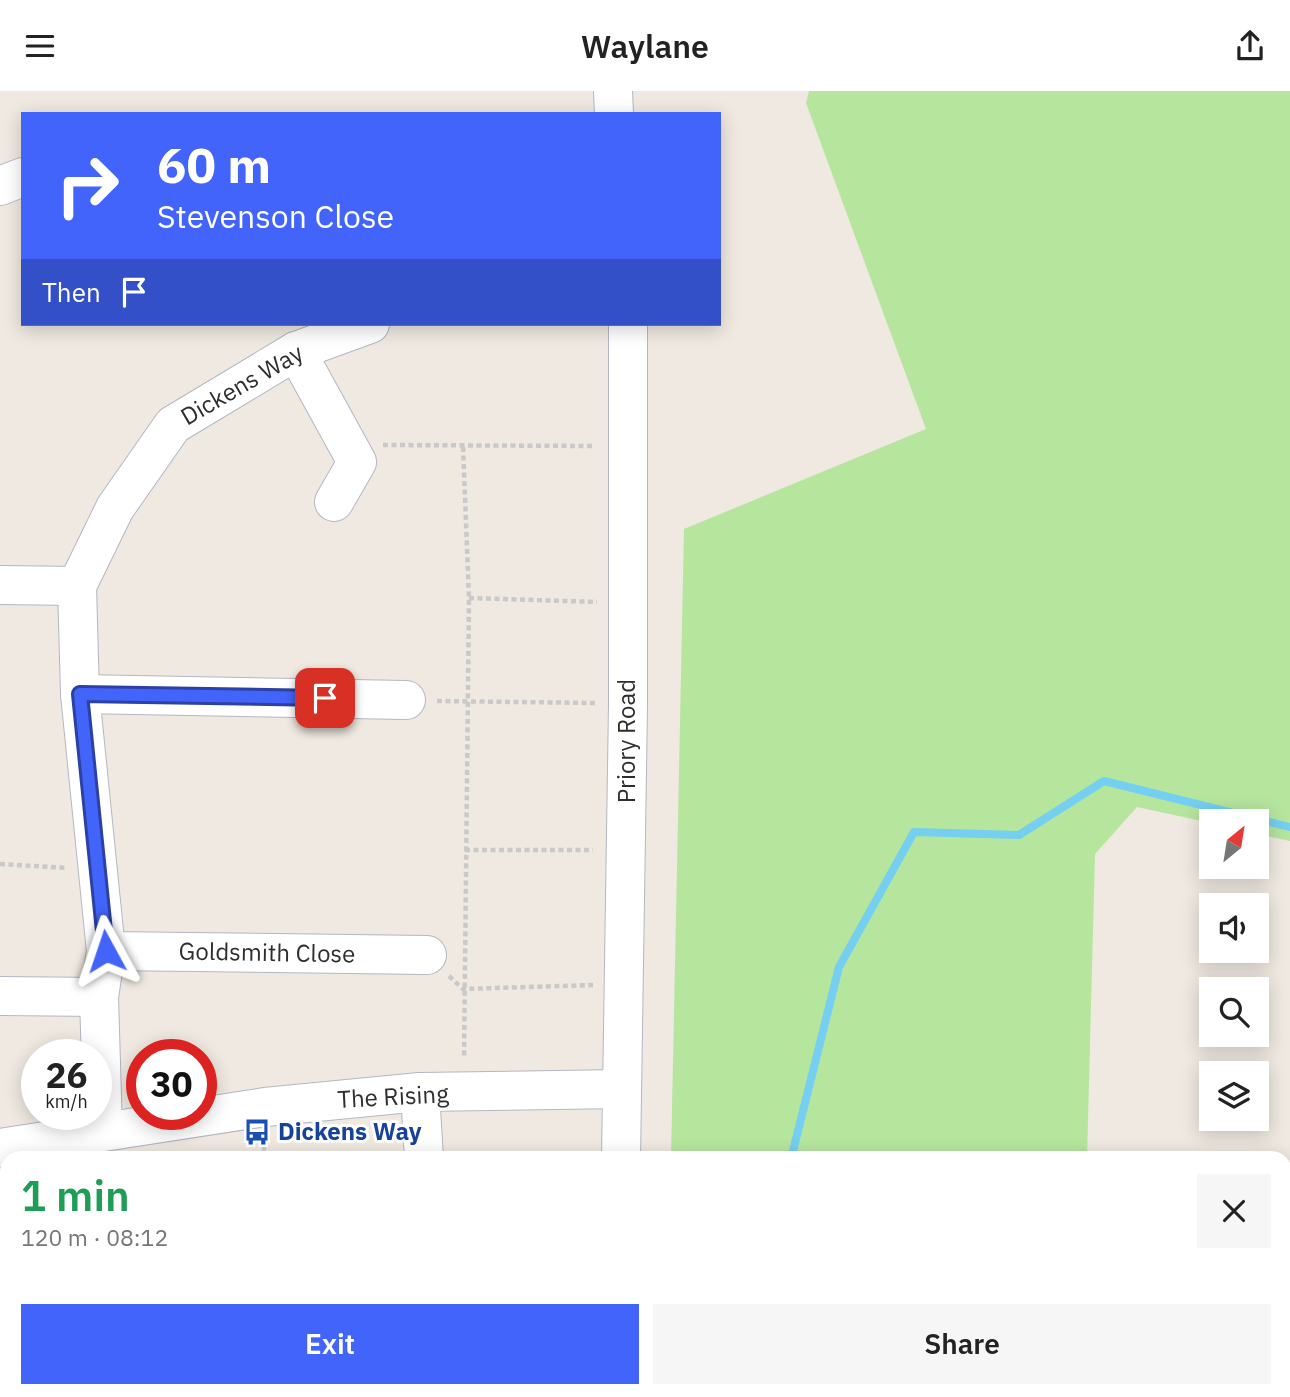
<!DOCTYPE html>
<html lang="en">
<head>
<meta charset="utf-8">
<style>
	body { margin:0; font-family:"IBM Plex Sans",sans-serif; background:#f6f6f6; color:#222; height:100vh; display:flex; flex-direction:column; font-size:26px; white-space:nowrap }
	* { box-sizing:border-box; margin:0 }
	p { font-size:23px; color:#767676 }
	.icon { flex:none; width:38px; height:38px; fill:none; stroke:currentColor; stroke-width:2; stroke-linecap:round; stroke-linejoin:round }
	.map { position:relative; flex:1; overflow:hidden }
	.drawer { position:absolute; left:0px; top:1060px; width:1292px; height:247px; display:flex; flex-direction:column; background:#fff; border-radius:21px 21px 0 0; box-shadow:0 4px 18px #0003 }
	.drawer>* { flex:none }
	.top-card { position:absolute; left:21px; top:21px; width:700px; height:214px; border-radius:0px; box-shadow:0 4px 18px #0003; background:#4264fb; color:#fff; overflow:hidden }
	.needle { width:46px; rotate:30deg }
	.controls { position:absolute; left:1199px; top:718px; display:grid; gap:14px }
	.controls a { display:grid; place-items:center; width:70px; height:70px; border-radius:0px; background:#fff; box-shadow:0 4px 18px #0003; font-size:35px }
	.speed { position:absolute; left:21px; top:948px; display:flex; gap:14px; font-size:35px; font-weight:700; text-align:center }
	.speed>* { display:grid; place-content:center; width:91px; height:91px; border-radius:50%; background:#fff; box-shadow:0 4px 18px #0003; line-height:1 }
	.speed small { font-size:18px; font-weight:400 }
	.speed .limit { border:10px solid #d22; background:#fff; color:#111 }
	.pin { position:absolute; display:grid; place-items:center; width:60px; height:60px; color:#fff; margin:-30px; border-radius:14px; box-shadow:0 4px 10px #0006 }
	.me { position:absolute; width:77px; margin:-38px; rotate:355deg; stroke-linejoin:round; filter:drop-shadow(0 0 5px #0008) }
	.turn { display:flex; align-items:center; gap:24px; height:147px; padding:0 21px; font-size:32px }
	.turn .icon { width:91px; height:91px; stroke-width:2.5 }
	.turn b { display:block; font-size:49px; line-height:60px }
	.then { display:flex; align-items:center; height:66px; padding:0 21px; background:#0003; gap:14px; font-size:26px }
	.round { display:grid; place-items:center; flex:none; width:74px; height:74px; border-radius:0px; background:#f6f6f6 }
	.headline { display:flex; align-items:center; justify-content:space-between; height:119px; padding:0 21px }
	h1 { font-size:42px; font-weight:600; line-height:52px; color:#1e9e55 }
	.action { display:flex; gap:14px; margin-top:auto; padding:14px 21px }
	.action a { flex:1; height:80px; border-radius:0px; background:#4264fb; color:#fff; font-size:28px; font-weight:600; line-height:80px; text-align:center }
	.action a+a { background:#f6f6f6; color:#222 }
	header { display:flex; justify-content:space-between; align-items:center; height:91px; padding:0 21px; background:#fff; font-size:32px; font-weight:600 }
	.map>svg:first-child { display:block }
	.green { fill:#b6e59e }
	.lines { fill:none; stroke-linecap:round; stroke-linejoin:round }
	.stream { stroke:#75cff0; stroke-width:8 }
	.minor-casing { stroke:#b4b7c1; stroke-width:40 }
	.path { stroke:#c9c9c9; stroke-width:4.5; stroke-dasharray:5 3.5; stroke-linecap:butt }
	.minor { stroke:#fff; stroke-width:38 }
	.route-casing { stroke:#2b41a3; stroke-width:18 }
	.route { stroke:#4264fb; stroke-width:12 }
	.labels { text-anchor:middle; stroke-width:6; stroke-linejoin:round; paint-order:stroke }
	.street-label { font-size:24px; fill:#2e2e2e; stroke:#fff }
	.transit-label { font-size:24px; font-weight:bold; fill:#164399; stroke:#fff; text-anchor:start }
</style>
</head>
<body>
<header><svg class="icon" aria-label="menu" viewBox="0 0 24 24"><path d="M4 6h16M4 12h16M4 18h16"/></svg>Waylane<svg class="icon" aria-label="share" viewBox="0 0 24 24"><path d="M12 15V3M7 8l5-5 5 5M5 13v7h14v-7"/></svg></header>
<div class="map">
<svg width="1290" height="1306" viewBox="0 0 1290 1306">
	<rect width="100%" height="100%" fill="#efe9e1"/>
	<g class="green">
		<path d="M809 0H1290V750L1257 743 1256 730H1211V732L1137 716 1095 763 1087 1067H671L684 438 926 338 806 12Z"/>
		<path d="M666 1300H911L907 1306H666Z"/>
	</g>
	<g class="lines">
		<g class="stream">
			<path d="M791 1068 839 876 914 741 1019 744 1104 690 1290 736"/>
			<path d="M701 1306V1300"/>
		</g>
		<g class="minor-casing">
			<g id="minor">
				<path d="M613 0 614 23"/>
				<path d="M0 95 23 86"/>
				<path d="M296 260 357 371 334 411"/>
				<path d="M0 494 77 495"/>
				<path d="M80 603 406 609"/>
				<path d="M106 860 427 864"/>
				<path d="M0 905 99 906"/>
				<path d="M420 1001 424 1068"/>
				<path d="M103 1039 99 906 106 860 80 603 77 495 115 417 173 334 296 260 370 233"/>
				<path d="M0 1057 265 1016 420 1001 621 998"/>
				<path d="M621 1068 628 613V233"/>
				<path d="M0 1250H7"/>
				<path d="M435 1306V1300"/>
				<path d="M618 1306V1300"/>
			</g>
		</g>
		<g class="path">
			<path d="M383 354 595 355"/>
			<path d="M463 356 469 507 464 968"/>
			<path d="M469 507 597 511"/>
			<path d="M437 610 596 612"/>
			<path d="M465 759H593"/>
			<path d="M0 773 67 777"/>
			<path d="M449 885 463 898 593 894"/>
			<path d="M264 1068V1047"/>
			<path d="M1284 1144 1290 1143"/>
			<path d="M263 1306V1300"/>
			<path d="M1028 1306 1032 1300"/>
		</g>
		<use href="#minor" class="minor"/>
	</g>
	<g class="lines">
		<g class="route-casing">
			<path id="route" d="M106 860 80 603 325 607"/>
		</g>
		<use href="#route" class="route"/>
	</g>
	<defs>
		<g id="bus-bare" transform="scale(2.1)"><path d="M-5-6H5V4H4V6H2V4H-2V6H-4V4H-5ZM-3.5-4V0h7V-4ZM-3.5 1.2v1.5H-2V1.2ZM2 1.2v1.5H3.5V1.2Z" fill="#1a4fb4" stroke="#fff" stroke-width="2.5" paint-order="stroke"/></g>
	</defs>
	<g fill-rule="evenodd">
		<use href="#bus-bare" x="257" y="1041"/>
	</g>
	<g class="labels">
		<g class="street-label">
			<text transform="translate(242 294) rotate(-30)" y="8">Dickens Way</text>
			<text transform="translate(627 650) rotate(-90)" y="8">Priory Road</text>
			<text transform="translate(267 862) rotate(1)" y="8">Goldsmith Close</text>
			<text transform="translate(393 1006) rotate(-3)" y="8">The Rising</text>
		</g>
		<g class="transit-label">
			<text x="278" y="1049">Dickens Way</text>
		</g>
	</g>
</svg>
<div class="controls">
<a><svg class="needle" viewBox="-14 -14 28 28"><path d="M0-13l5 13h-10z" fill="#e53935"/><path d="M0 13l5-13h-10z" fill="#767676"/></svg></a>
<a><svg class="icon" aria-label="sound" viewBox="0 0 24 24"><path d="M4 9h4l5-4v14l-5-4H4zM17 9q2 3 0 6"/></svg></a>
<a><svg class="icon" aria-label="search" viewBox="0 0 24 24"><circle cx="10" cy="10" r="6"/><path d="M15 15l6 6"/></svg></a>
<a><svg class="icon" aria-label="layers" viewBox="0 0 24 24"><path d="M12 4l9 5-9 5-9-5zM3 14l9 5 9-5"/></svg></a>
</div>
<div class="speed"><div>26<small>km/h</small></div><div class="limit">30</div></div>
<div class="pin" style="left:325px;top:607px;background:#d93025"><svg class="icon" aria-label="arrive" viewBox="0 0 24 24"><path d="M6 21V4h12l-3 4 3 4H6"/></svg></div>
<svg class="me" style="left:106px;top:860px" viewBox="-20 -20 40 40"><path d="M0-17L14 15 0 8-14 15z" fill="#4264fb" stroke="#fff" stroke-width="4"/></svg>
<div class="top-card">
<div class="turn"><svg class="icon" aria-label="right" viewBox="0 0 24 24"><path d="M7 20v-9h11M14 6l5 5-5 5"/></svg><div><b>60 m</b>Stevenson Close</div></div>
<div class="then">Then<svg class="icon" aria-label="arrive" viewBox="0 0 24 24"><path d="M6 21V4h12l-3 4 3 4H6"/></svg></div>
</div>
<section class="drawer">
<div class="headline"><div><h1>1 min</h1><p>120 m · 08:12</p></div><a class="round"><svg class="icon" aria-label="close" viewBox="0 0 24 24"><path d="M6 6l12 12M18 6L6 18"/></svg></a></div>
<div class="action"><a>Exit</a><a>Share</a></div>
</section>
</div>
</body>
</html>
